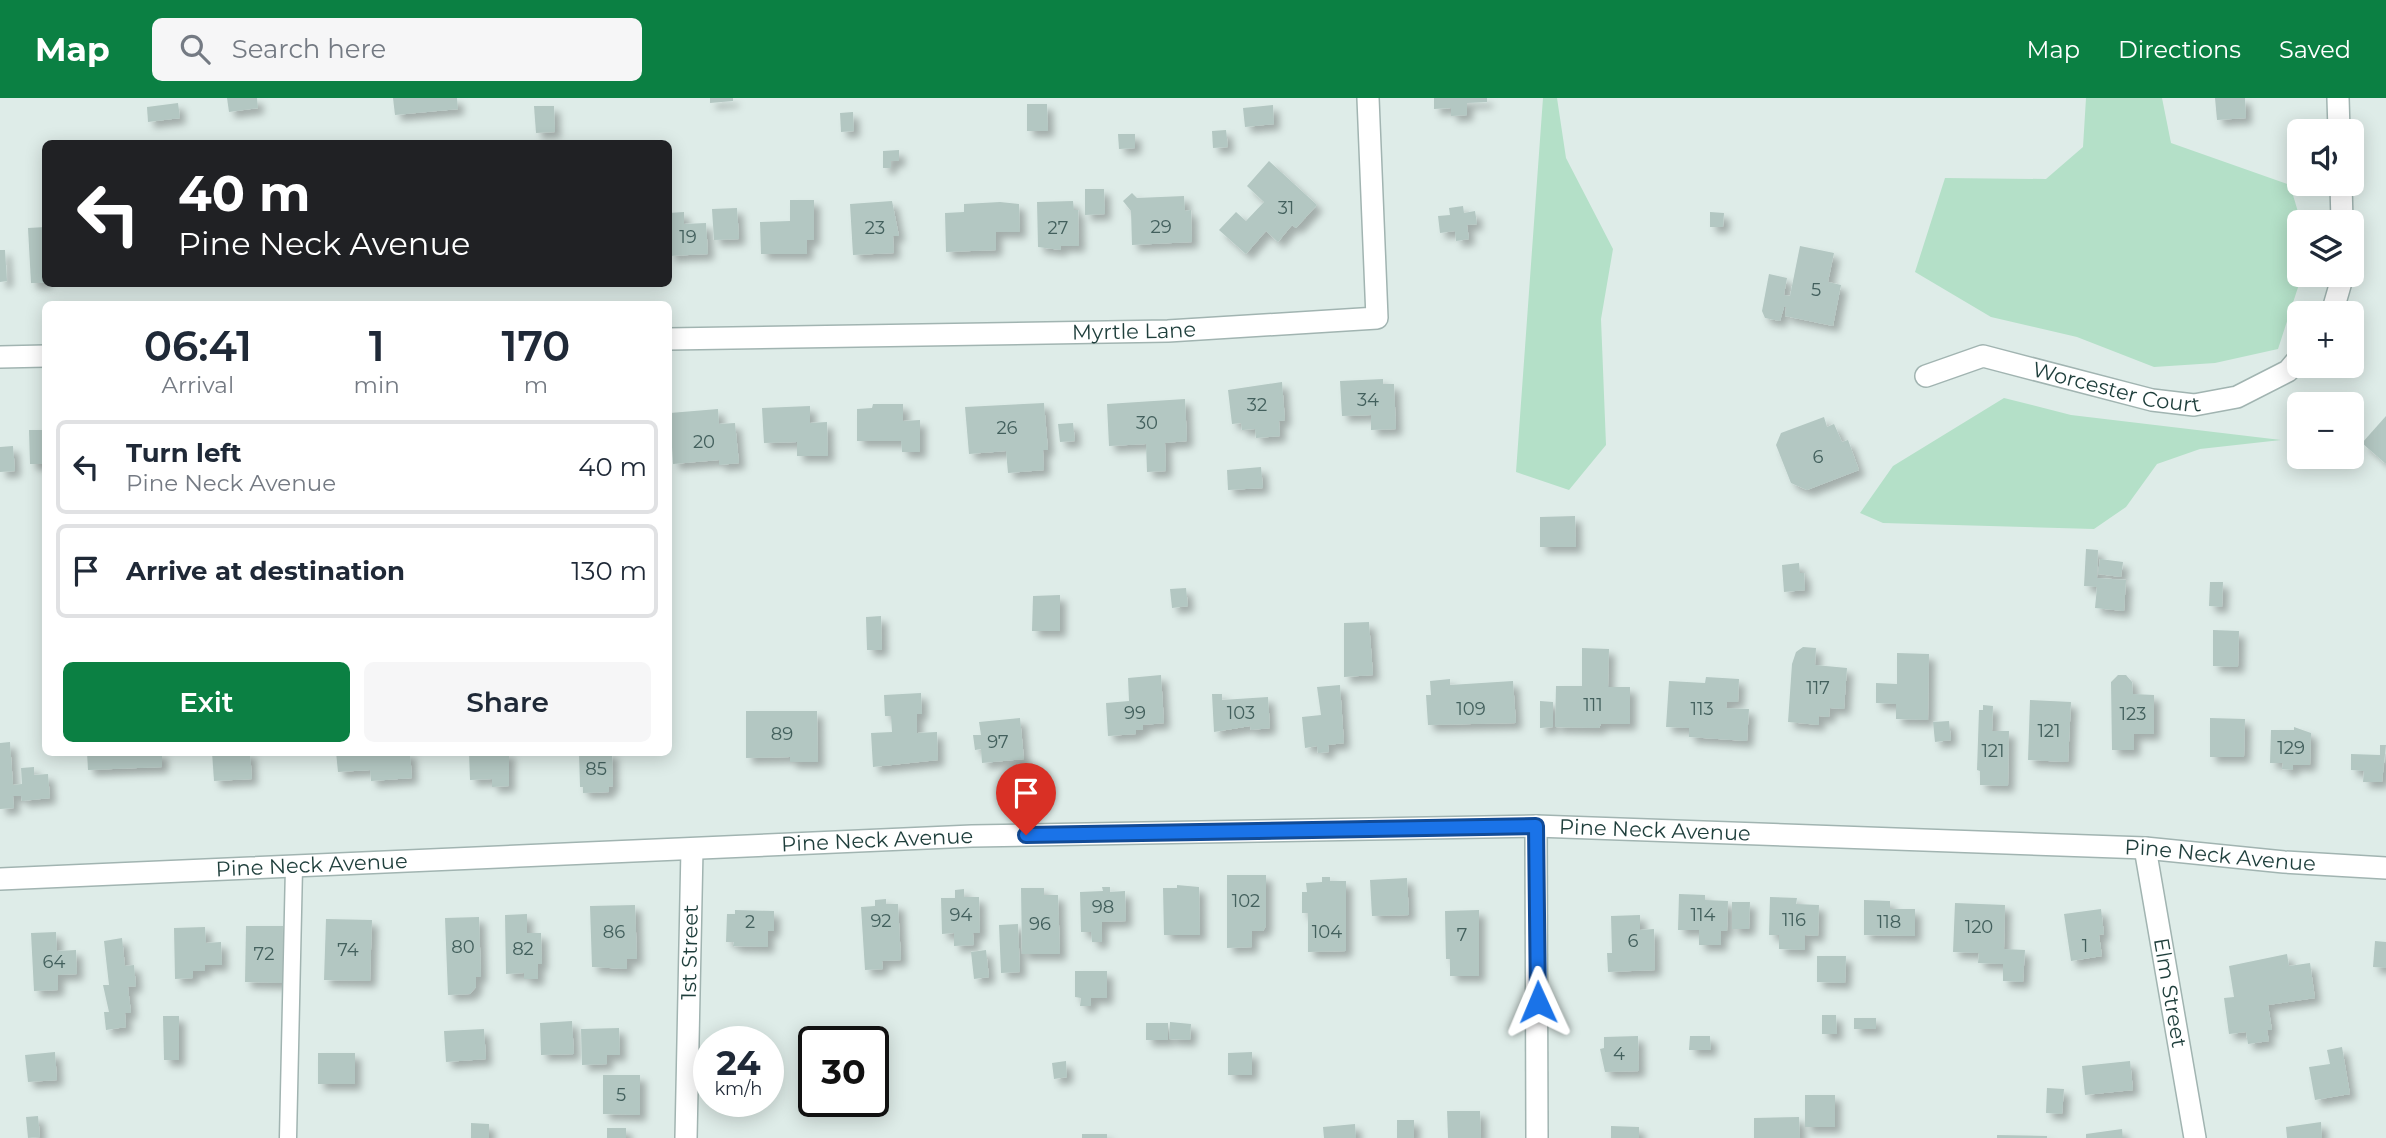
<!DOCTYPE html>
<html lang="en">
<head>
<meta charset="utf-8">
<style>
	body { margin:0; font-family:Montserrat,sans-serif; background:#f6f6f7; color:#1f2937; height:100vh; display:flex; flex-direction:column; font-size:26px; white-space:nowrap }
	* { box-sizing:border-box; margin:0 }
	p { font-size:23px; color:#747a83 }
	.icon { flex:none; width:38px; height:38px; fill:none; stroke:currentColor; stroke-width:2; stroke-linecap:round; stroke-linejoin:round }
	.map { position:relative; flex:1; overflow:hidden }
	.details { position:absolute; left:42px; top:203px; width:630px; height:455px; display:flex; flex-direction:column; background:#fff; border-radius:10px; box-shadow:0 4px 18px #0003 }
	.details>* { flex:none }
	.top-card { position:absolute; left:42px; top:42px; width:630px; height:147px; border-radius:10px; box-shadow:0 4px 18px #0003; background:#202124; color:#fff; overflow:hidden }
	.controls { position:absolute; left:2287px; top:21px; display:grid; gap:14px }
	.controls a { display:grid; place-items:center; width:77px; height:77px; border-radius:10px; background:#fff; box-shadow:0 4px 18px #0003; font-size:35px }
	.speed { position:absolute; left:693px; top:928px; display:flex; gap:14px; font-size:35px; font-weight:700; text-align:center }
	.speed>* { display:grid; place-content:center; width:91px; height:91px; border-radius:50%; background:#fff; box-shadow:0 4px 18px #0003; line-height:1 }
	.speed small { font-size:18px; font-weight:400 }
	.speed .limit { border:4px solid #111; border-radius:10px; background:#fff; color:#111 }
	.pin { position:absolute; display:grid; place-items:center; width:60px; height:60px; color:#fff; margin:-72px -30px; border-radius:50% 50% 50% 0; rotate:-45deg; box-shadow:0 0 7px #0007 }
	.pin .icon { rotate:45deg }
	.me { position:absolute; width:77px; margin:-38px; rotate:359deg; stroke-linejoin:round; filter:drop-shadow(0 0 5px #0008) }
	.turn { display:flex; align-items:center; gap:24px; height:147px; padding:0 21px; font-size:32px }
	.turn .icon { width:91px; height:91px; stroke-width:2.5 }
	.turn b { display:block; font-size:49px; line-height:60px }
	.eta { display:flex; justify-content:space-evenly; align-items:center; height:119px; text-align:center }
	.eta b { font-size:42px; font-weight:600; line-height:49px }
	.primary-button { display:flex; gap:14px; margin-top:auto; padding:14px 21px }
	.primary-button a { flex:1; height:80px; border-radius:10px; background:#0b8043; color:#fff; font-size:28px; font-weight:600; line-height:80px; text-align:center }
	.primary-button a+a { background:#f6f6f7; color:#1f2937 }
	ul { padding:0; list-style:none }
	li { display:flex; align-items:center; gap:21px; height:94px; margin:0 14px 10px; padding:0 7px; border:4px solid #e0e1e3; border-radius:10px }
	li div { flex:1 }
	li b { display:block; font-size:26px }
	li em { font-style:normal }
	header { display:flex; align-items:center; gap:42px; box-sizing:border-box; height:98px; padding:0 35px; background:#0b8043; color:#fff }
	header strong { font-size:33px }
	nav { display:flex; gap:38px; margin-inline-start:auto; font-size:24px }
	.search { width:490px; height:63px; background:#f6f6f7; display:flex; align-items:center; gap:18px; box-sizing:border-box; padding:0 24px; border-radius:10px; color:#747a83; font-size:26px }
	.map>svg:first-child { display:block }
	.green { fill:#b4e0c8 }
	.building { fill:#b3c7c2; filter:url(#shadow) }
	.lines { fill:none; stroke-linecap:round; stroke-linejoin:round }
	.service-casing { stroke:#a1b4b1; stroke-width:19 }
	.minor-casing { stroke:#a1b4b1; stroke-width:24 }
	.service { stroke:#fff; stroke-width:16 }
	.minor { stroke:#fff; stroke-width:21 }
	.route-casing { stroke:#114b97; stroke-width:18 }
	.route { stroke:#1a73e8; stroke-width:12 }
	.labels { text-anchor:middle; stroke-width:6; stroke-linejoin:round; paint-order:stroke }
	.number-label { font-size:18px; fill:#43605d }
	.street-label { font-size:21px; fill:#1e3e3b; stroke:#eff8f5 }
</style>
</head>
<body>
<header>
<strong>Map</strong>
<div class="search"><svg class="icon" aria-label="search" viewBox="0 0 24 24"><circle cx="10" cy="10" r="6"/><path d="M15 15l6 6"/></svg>Search here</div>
<nav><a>Map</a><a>Directions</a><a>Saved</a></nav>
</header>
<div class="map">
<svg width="2386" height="1040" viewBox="0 0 2386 1040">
	<defs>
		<filter id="shadow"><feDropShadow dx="6" dy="6" stdDeviation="3.5" flood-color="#0004"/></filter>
	</defs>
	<rect width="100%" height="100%" fill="#deece8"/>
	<g class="green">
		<path d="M1543 0H1557L1566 60 1613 151 1601 221 1606 347 1569 392 1516 374Z"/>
		<path d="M2086 0H2162L2171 45 2290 87 2301 124 2300 177H2302L2278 251 2215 265 2154 269 2077 239 1991 219 1915 174 1945 80 2046 81 2083 49Z"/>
		<path d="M2004 300 2071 317 2281 342 2200 351 2157 366 2126 409 2094 431 1883 425 1860 415 1893 368Z"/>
	</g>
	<g class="building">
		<path d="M227 0H257L258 10 229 14Z"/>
		<path d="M393 0H457L458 11 395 17Z"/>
		<path d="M710 0H733V3L710 5Z"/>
		<path d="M1434 0H1487V4L1467 5V17L1451 18V10L1434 11Z"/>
		<path d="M2215 0H2245L2246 20 2217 22Z"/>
		<path d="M178 5 180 20 148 24 147 9Z"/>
		<path d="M1027 6H1047L1048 33H1027Z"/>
		<path d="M1273 7 1274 26 1245 29 1243 10Z"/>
		<path d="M534 8H554L555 34 536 35Z"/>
		<path d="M853 14 854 33 841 34 840 15Z"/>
		<path d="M1226 32 1228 49 1213 50 1212 33Z"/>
		<path d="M1118 36H1135V50L1119 51Z"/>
		<path d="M899 52V63H891V70H883V53Z"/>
		<path d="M1269 63 1317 107 1296 130 1292 127 1278 144 1266 133 1246 156 1219 132 1236 114 1246 123 1264 104 1247 88Z"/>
		<path d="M1085 91H1104L1105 116 1085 117Z"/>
		<path d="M1132 95 1137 100 1184 98 1185 113 1191 112 1192 144 1132 147 1131 113 1123 103Z"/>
		<path d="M790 102H814V142H807V156H761L760 124 790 123Z"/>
		<path d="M892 103 899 138H893L894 155 853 157 850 106Z"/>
		<path d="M1073 103 1074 112H1078L1079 148H1061V152L1038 149 1037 104Z"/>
		<path d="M1000 104 1019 106 1020 134H996V152L946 154 945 115 964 114V106Z"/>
		<path d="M1463 108 1464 115 1475 113 1477 126 1467 127 1469 141 1456 143 1455 133 1440 135 1438 118 1450 117 1449 110Z"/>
		<path d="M737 110 739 141 714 142 712 111Z"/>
		<path d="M684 114V126L706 125 708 156 669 158 668 115Z"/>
		<path d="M1710 114 1724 115 1723 129H1710Z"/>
		<path d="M46 129V185H31L28 130Z"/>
		<path d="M1800 148 1834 155 1828 184 1841 187 1833 228 1785 218 1786 209H1784L1780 223 1765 220 1762 213 1769 176 1787 180 1784 197 1790 198Z"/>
		<path d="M0 152H5L7 183 0 184Z"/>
		<path d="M1383 281V286H1394L1396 331 1371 332V317L1342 318 1340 283Z"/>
		<path d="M1282 284 1285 322 1279 323 1280 338 1256 340 1255 331 1242 332 1241 325 1232 326 1228 292Z"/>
		<path d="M1185 301 1187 343 1165 345 1166 373 1147 374 1146 346 1109 348 1107 306Z"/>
		<path d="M1044 305 1048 352H1043L1044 372 1008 375 1006 353 969 356 965 309Z"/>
		<path d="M873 306H903V323L920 322V354H902L901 343H857V311L872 310Z"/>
		<path d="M810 308V325L827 324 828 358H797V344L764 345 762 310Z"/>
		<path d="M718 311 719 326 735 325 739 365 719 367V362L673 366 670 315Z"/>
		<path d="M2386 318V366L2362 345Z"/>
		<path d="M1824 319 1827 329 1834 326 1842 344 1848 342 1859 372 1807 392 1791 385 1776 347 1781 335Z"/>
		<path d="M1073 325 1075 343 1060 344 1058 326Z"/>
		<path d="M29 332H46V366H30Z"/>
		<path d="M13 348 15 373 0 374V349Z"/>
		<path d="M1261 369 1263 390 1228 392 1227 372Z"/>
		<path d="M1575 418 1576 449H1540V419Z"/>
		<path d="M2086 451 2098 452 2097 480 2126 482 2124 513 2095 510 2097 489 2084 488Z"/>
		<path d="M2100 461 2123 464 2121 479 2098 476Z"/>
		<path d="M1799 465 1800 475H1804L1805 492 1784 494 1782 467Z"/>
		<path d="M2210 484H2223L2222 509 2209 508Z"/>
		<path d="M1186 490 1188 508 1172 510 1170 491Z"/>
		<path d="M1060 497V533H1032L1033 498Z"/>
		<path d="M881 518 882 552H867L866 519Z"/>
		<path d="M1369 524 1373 577 1344 579V525Z"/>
		<path d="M2213 532 2239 533 2238 569 2213 568Z"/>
		<path d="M1803 549 1816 550 1815 567 1847 570 1844 611 1830 610 1829 619 1819 618V627L1788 624 1792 566 1796 554Z"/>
		<path d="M1582 550 1609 551 1608 589H1630V626H1601L1599 630 1555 629 1556 588H1582Z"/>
		<path d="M1897 555 1929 556 1928 622 1896 621V606L1876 605V585L1897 586Z"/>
		<path d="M1161 577 1164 625 1143 627V632H1136V636L1108 638 1106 605 1129 603 1128 580Z"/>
		<path d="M2118 577H2126L2132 584 2133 596 2154 597V636H2134V652H2112L2111 584Z"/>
		<path d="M1706 579 1739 581 1738 604H1727L1726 610 1749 611 1747 643 1689 639V630L1666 629 1669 583 1705 585Z"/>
		<path d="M1450 581V587L1513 583 1516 625 1428 627 1426 597H1431L1430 583Z"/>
		<path d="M1340 587 1344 645 1328 647 1329 654 1318 655 1317 648 1305 650 1302 619 1321 617 1317 589Z"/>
		<path d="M921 595 922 616H917V635L937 634 938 662 873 669 871 635 892 634 891 618H885L884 597Z"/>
		<path d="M1212 596H1222V602L1268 599 1270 630 1251 632 1250 628 1214 634Z"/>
		<path d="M2030 602 2071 604 2068 664 2028 662Z"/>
		<path d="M1540 603 1553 604V629L1540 630Z"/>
		<path d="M1983 607 1993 608 1992 633H2009L2008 688 1980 687V673L1977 672 1979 612H1983Z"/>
		<path d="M746 613H817L818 664H790V659L746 660Z"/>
		<path d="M1020 620 1024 661 982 665 981 651 975 652 973 637H981L979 624Z"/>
		<path d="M2210 620 2245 621 2244 659H2210Z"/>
		<path d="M1949 623 1951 642 1935 644 1933 624Z"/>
		<path d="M2294 629 2311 635 2310 667H2293V672L2282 671 2283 665H2270L2271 632H2294Z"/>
		<path d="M10 644 13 687 22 686 21 670 34 669V677L48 676 50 700 22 703 21 698H13L14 710 0 711V645Z"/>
		<path d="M2380 647H2386L2382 684H2363L2364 673 2351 672V656L2380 657Z"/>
		<path d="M87 654H162V669L88 672Z"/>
		<path d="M212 654H250L252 681 214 683Z"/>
		<path d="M336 654H410L412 680 371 683 370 672 338 674Z"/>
		<path d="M469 654H509V688L492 689V681L470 682Z"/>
		<path d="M579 654H612L613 688 609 689V694L583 695V689H580Z"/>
		<path d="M1227 777H1266V828L1263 833H1252V849L1227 850Z"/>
		<path d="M1322 779H1330V783H1346V853L1308 854V815H1302V794H1307L1306 785 1322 784Z"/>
		<path d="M1407 780 1409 817 1372 818 1370 782Z"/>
		<path d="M1177 787 1199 789 1200 837H1164L1163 790H1177Z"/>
		<path d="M1102 789H1110V794L1125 793 1126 823 1102 824V844H1092L1091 834H1081L1080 794 1103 793Z"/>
		<path d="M1021 790H1044V797H1058L1060 856H1022Z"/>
		<path d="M964 791V799H979L980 835H973L974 847 954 848V835L942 836 941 800H955V792Z"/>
		<path d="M1679 796 1705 797V802L1728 803 1727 833H1721V847H1699V832H1678Z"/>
		<path d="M1770 799 1797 800 1796 806 1819 807 1818 838 1805 837V852L1779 851V837H1769Z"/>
		<path d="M886 801V806H898L901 862 882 863 883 871 865 872 861 809 875 808V802Z"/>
		<path d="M1864 802 1890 803V811H1915V838L1864 837Z"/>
		<path d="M1732 804H1750L1749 831H1732Z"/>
		<path d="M1955 805 2005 807 2004 851 2025 852 2023 884 2003 883V866L1978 865 1979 855 1953 854Z"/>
		<path d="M635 807 637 861H627V871L592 869 590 808Z"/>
		<path d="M2101 811 2104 836 2099 837 2102 858 2071 863 2064 816Z"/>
		<path d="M735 812 774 813V833H768V849L733 848 734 844H726L727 816H735Z"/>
		<path d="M1479 812V878H1450V861H1446L1445 813Z"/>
		<path d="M527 816V835H541L542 866H538V881H524V875L506 876 505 817Z"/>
		<path d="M1640 817V832L1654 831 1655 872 1608 874 1607 855H1612L1611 818Z"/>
		<path d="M479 819 481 879H476V889L470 896 448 897 445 820Z"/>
		<path d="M326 821 372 822 370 883 324 882Z"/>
		<path d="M1018 826 1020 874 1001 875 999 827Z"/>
		<path d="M246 828H283L282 885 245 884Z"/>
		<path d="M205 829 206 845 221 844 222 867H205V873H193V880L175 881 174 830Z"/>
		<path d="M56 834 57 853 76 852 77 876 58 877V892L34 893 31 835Z"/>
		<path d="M122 840 125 868 134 867 136 888 128 889 131 915H125L126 929 106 932 104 914H109L103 887H109L104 843Z"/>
		<path d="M2375 843 2386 844V870L2373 869Z"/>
		<path d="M986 852 989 879 974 881 971 854Z"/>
		<path d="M2287 856 2289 868 2310 865 2315 900 2268 907 2272 932H2267L2269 943 2248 946 2246 934 2229 936 2224 900 2234 899 2229 868Z"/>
		<path d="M1817 858H1846L1845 885 1817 884Z"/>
		<path d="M1075 873H1107V900H1091V908H1080L1081 900 1075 899Z"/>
		<path d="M1822 917H1836L1837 936H1822Z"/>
		<path d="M163 918H179V962H164Z"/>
		<rect x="1854" y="920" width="22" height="11"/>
		<path d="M572 923 574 956 541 957 540 925Z"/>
		<path d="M1170 924 1191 926 1190 942 1169 941Z"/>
		<rect x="1146" y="925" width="22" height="17"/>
		<path d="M619 930 620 957H607V966L582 967 581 931Z"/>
		<path d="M484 931 486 961 446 964 444 933Z"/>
		<path d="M1638 938 1639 973 1605 974 1600 951 1604 950V939Z"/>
		<path d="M1690 938H1710L1711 952H1689Z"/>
		<path d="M2342 949 2350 996 2315 1002 2309 969 2330 966 2327 952Z"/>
		<path d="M55 954 57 982 28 984 25 957Z"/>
		<path d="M1252 954V977H1228V955Z"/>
		<rect x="318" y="955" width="37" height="31"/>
		<path d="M1066 963 1067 979 1054 981 1052 965Z"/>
		<path d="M2130 963 2133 992 2085 997 2082 968Z"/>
		<path d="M603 977H640V1017L603 1016Z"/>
		<path d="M2047 990 2064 991 2062 1016 2046 1015Z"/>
		<rect x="1805" y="997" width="30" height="32"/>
		<path d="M1447 1013H1480L1481 1040H1448Z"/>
		<path d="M38 1018 40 1039 28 1040 26 1019Z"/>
		<path d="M1799 1019 1800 1040H1754V1020Z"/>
		<rect x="1397" y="1022" width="17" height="18"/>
		<path d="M2321 1024 2322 1040H2287L2286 1029Z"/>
		<path d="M471 1025 489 1026V1040H471Z"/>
		<path d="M1355 1026 1356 1040H1324L1323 1029Z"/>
		<path d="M1611 1028 1639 1029V1040H1611Z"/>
		<rect x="607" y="1030" width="19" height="10"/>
		<path d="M2122 1031 2123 1040H2086V1036Z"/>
		<rect x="1082" y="1036" width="25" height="4"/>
		<path d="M1997 1037 2047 1038V1040H1997Z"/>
	</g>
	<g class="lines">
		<g class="service-casing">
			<path id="service" d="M288 1040 294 769"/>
		</g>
		<g class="minor-casing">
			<g id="minor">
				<path d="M2338 0 2339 33"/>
				<path d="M2341 86 2342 124"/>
				<path d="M2332 215 2343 177"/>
				<path id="s1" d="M668 241 1168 233 1377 220 1368 0"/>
				<path d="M0 259 46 258"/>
				<path id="s2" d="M1926 278 1983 258 2152 302 2194 307 2237 299 2288 273 2300 259"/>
				<path d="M1536 728 1537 1040"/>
				<path id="s3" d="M2145 750 2195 1040"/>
				<path id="s4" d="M0 781 972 738 1536 728 2145 750 2284 764 2386 770"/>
				<path id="s5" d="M686 1040 692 751"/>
			</g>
		</g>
		<use href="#service" class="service"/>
		<use href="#minor" class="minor"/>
	</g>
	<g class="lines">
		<g class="route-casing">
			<path id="route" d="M1026 737 1536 728 1538 904"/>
		</g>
		<use href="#route" class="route"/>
	</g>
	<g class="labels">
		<g class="number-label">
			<text x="1286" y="116">31</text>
			<text x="1161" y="135">29</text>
			<text x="875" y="136">23</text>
			<text x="1058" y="136">27</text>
			<text x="688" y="145">19</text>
			<text x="1816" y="198">5</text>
			<text x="1368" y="308">34</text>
			<text x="1257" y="313">32</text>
			<text x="1147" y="331">30</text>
			<text x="1007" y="336">26</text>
			<text x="704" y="350">20</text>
			<text x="1818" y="365">6</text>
			<text x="1818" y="596">117</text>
			<text x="1593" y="613">111</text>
			<text x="1471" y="617">109</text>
			<text x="1702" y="617">113</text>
			<text x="1135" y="621">99</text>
			<text x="1241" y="621">103</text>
			<text x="2133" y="622">123</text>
			<text x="2049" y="639">121</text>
			<text x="782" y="642">89</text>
			<text x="998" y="650">97</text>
			<text x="2291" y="656">129</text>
			<text x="1993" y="659">121</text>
			<text x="596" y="677">85</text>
			<text x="1246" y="809">102</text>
			<text x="1103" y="815">98</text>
			<text x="961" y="823">94</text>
			<text x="1703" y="823">114</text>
			<text x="1794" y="828">116</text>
			<text x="881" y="829">92</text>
			<text x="750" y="830">2</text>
			<text x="1889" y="830">118</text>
			<text x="1040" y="832">96</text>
			<text x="1979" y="835">120</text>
			<text x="614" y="840">86</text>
			<text x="1327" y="840">104</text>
			<text x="1462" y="843">7</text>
			<text x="1633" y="849">6</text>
			<text x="2085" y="854">1</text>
			<text x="463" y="855">80</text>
			<text x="523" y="857">82</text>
			<text x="348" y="858">74</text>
			<text x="264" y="862">72</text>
			<text x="54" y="870">64</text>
			<text x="1619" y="962">4</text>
			<text x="621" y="1003">5</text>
		</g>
		<g class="street-label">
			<text dy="7" stroke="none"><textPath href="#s1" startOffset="466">Myrtle Lane</textPath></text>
			<text dy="7" stroke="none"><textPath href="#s2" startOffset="198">Worcester Court</textPath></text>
			<text dy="7" stroke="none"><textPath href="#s4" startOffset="1656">Pine Neck Avenue</textPath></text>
			<text dy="7" stroke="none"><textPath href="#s4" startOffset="878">Pine Neck Avenue</textPath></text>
			<text dy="7" stroke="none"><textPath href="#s4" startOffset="2222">Pine Neck Avenue</textPath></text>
			<text dy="7" stroke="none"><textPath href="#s4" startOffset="312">Pine Neck Avenue</textPath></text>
			<text dy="7" stroke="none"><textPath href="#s5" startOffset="186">1st Street</textPath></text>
			<text dy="7" stroke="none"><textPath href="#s3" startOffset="147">Elm Street</textPath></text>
		</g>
	</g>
</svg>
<div class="controls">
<a><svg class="icon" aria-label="sound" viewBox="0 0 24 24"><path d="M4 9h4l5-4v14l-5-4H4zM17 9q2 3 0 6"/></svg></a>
<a><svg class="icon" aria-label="layers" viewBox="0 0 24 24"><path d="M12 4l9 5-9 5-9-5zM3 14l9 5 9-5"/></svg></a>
<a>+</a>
<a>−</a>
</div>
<div class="speed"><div>24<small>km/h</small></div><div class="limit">30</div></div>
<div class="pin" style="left:1026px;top:737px;background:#d93025"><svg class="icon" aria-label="arrive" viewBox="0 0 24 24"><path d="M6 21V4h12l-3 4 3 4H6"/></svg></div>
<svg class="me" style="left:1538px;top:904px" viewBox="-20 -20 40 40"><path d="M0-17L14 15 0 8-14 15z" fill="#1a73e8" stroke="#fff" stroke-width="4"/></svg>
<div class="top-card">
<div class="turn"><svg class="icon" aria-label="left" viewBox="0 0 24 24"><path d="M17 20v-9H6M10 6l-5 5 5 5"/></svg><div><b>40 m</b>Pine Neck Avenue</div></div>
</div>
<section class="details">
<div class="eta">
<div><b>06:41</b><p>Arrival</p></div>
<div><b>1</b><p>min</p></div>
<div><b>170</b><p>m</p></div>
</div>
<ul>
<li><svg class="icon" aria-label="left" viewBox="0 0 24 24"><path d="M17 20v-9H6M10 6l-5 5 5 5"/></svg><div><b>Turn left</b><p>Pine Neck Avenue</p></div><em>40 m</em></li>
<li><svg class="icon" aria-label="arrive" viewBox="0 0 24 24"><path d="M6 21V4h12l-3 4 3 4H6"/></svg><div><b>Arrive at destination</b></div><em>130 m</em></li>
</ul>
<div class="primary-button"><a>Exit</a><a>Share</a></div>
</section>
</div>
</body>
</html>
